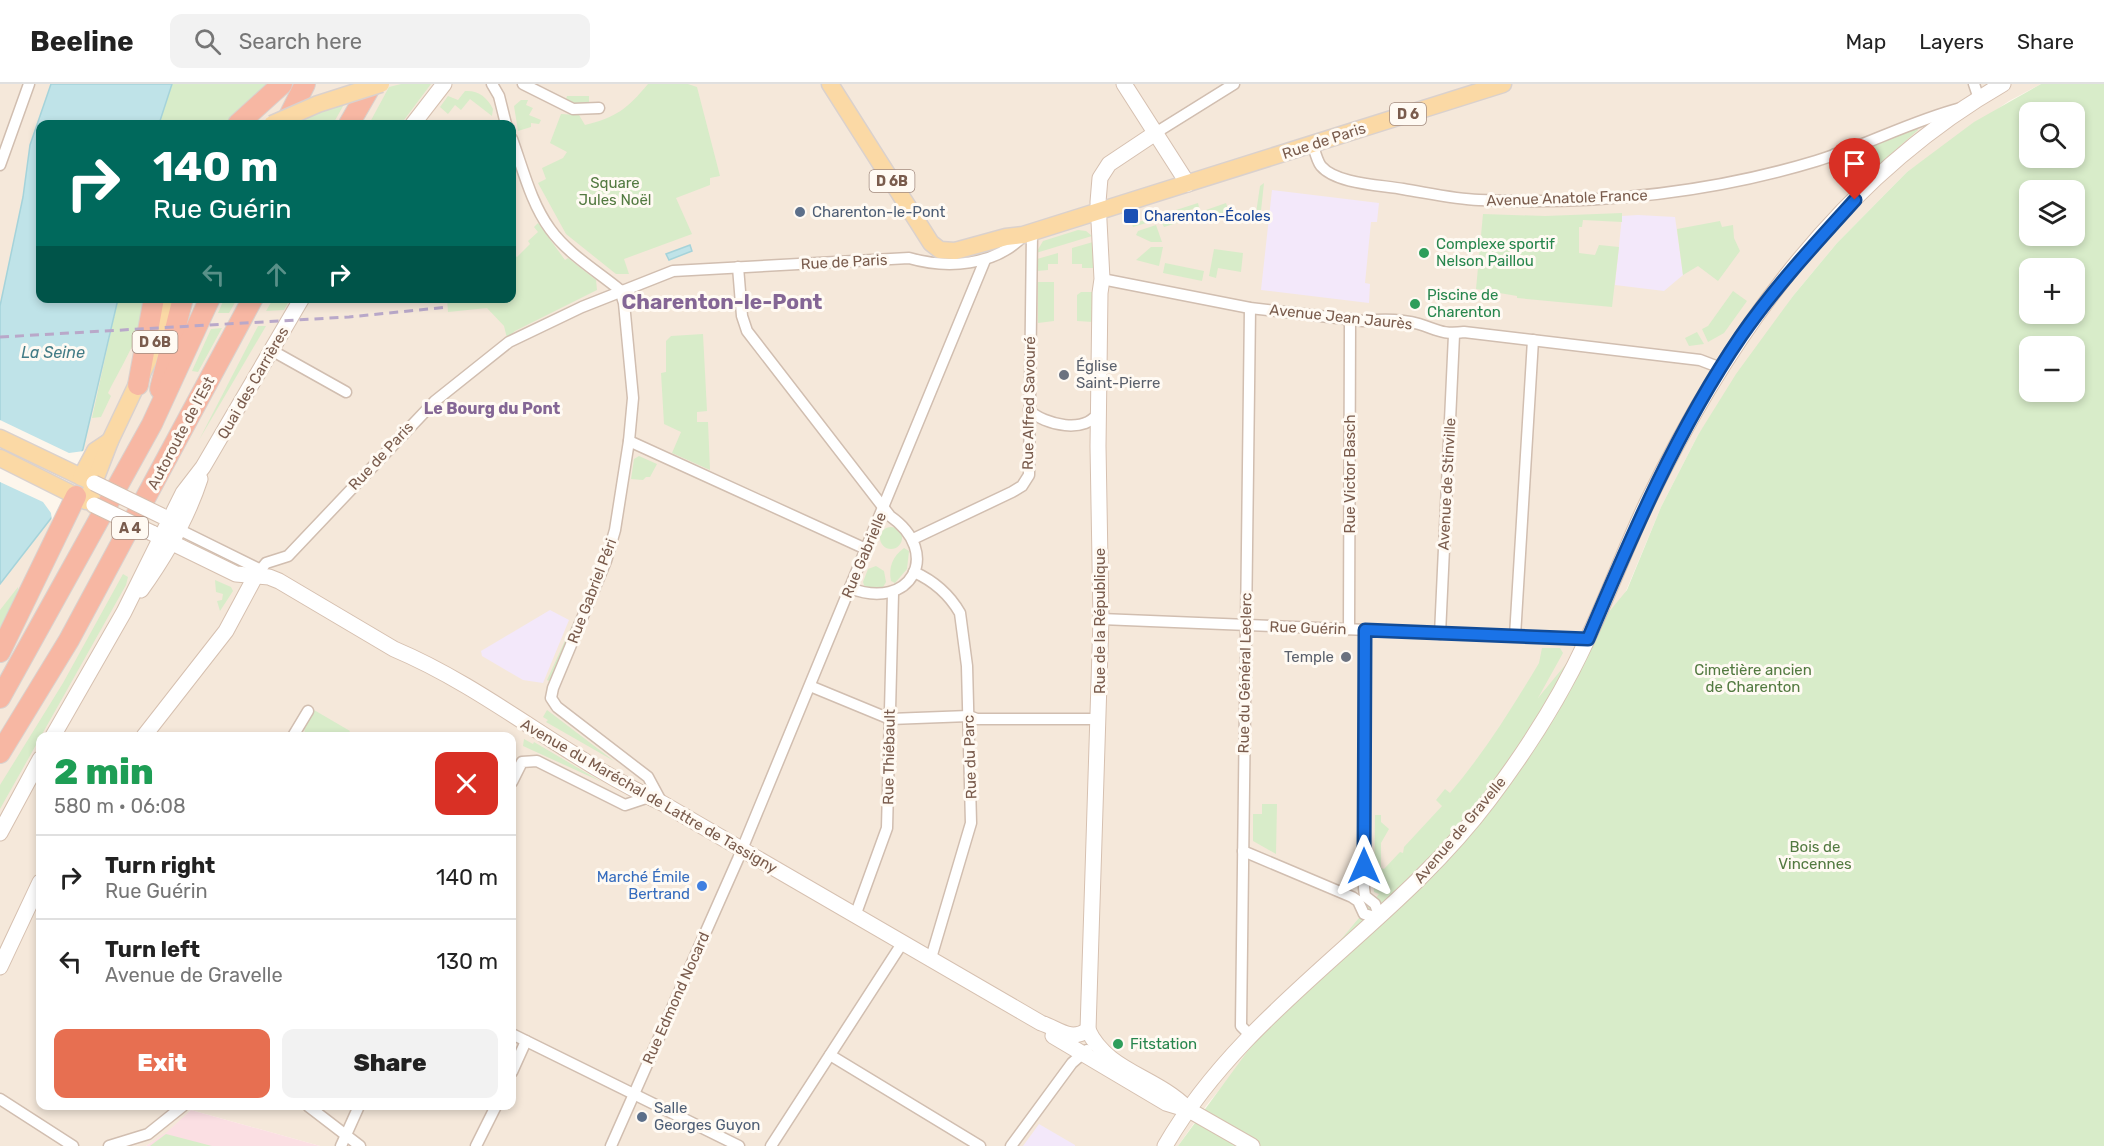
<!DOCTYPE html>
<html lang="en">
<head>
<meta charset="utf-8">
<style>
	body { margin:0; font-family:Rubik,sans-serif; background:#f2f2f2; color:#222; height:100vh; display:flex; flex-direction:column; font-size:22px; white-space:nowrap }
	* { box-sizing:border-box; margin:0 }
	p { font-size:20px; color:#767676 }
	.icon { flex:none; width:33px; height:33px; fill:none; stroke:currentColor; stroke-width:2; stroke-linecap:round; stroke-linejoin:round }
	.map { position:relative; flex:1; overflow:hidden }
	.drawer { position:absolute; left:36px; top:648px; width:480px; height:378px; display:flex; flex-direction:column; background:#fff; border-radius:12px; box-shadow:0 3px 9px #0003 }
	.drawer>* { flex:none }
	.hud { position:absolute; left:36px; top:36px; width:480px; height:183px; border-radius:12px; box-shadow:0 3px 9px #0003; background:#00695c; color:#fff; overflow:hidden }
	.tools { position:absolute; left:2019px; top:18px; display:grid; gap:12px }
	.tools a { display:grid; place-items:center; width:66px; height:66px; border-radius:12px; background:#fff; box-shadow:0 3px 9px #0003; font-size:30px }
	.pin { position:absolute; display:grid; place-items:center; width:51px; height:51px; color:#fff; margin:-62px -26px; border-radius:50% 50% 50% 0; rotate:-45deg; box-shadow:0 0 6px #0007 }
	.pin .icon { rotate:45deg }
	.me { position:absolute; width:66px; margin:-33px; rotate:0deg; stroke-linejoin:round; filter:drop-shadow(0 0 4px #0008) }
	.turn { display:flex; align-items:center; gap:21px; height:126px; padding:0 18px; font-size:27px }
	.turn .icon { width:78px; height:78px; stroke-width:2.5 }
	.turn b { display:block; font-size:42px; line-height:51px }
	.lanes { display:flex; align-items:center; height:57px; padding:0 18px; background:#0003; justify-content:center; gap:30px; direction:ltr }
	.lanes .off { opacity:.35 }
	.round { display:grid; place-items:center; flex:none; width:63px; height:63px; border-radius:12px; background:#f2f2f2 }
	.headline { display:flex; align-items:center; justify-content:space-between; height:102px; padding:0 18px }
	h1 { font-size:36px; font-weight:800; line-height:45px; color:#1e9e55 }
	.cta { display:flex; gap:12px; margin-top:auto; padding:12px 18px }
	.cta a { flex:1; height:69px; border-radius:12px; background:#e76f51; color:#fff; font-size:24px; font-weight:800; line-height:69px; text-align:center }
	.cta a+a { background:#f2f2f2; color:#222 }
	ul { padding:0; list-style:none }
	li { display:flex; align-items:center; gap:18px; height:84px; padding:0 18px; border-top:2px solid #e0e0e0 }
	li div { flex:1 }
	li b { display:block; font-size:22px }
	li em { font-style:normal }
	header { display:flex; align-items:center; gap:36px; box-sizing:border-box; height:84px; padding:0 30px; background:#fff; border-bottom:2px solid #e0e0e0 }
	header strong { font-size:28px }
	nav { display:flex; gap:33px; margin-inline-start:auto; font-size:21px }
	.search { width:420px; height:54px; background:#f2f2f2; display:flex; align-items:center; gap:15px; box-sizing:border-box; padding:0 21px; border-radius:12px; color:#767676; font-size:22px }
	.map>svg:first-child { display:block }
	.residential { fill:#f5e8da; fill-rule:evenodd }
	.education { fill:#f3e8fa }
	.medical { fill:#fbdfe3 }
	.green { fill:#d8ecc9; fill-rule:evenodd }
	.water { fill:#bfe3e8; stroke:#a5d3da; stroke-width:1.5 }
	.pier { fill:#fdf6ec }
	.lines { fill:none; stroke-linecap:round; stroke-linejoin:round }
	.street-casing { stroke:#d1beb0; stroke-width:13 }
	.secondary-casing { stroke:#d6c0b0; stroke-width:17 }
	.primary-casing { stroke:#dad1cd; stroke-width:19 }
	.highway-casing { stroke:#dad1cd; stroke-width:22 }
	.street { stroke:#fff; stroke-width:10 }
	.secondary { stroke:#fff; stroke-width:15 }
	.primary { stroke:#fbd9a5; stroke-width:16 }
	.highway { stroke:#f7b7a3; stroke-width:20 }
	.rail { stroke:#b9a8c9; stroke-width:3; stroke-dasharray:9 6; stroke-linecap:butt }
	.secondary-bridge-casing { stroke:#d6c0b0; stroke-width:17; stroke-linecap:butt }
	.primary-bridge-casing { stroke:#dad1cd; stroke-width:19; stroke-linecap:butt }
	.secondary-bridge { stroke:#fff; stroke-width:15 }
	.primary-bridge { stroke:#fbd9a5; stroke-width:16 }
	.route-casing { stroke:#114b97; stroke-width:15 }
	.route { stroke:#1a73e8; stroke-width:10 }
	.service-dot { fill:#5c6f8a; stroke:#fffaf3; stroke-width:2 }
	.transit-dot { fill:#1a4fb4; stroke:#fffaf3; stroke-width:2 }
	.leisure-dot { fill:#2e9e5b; stroke:#fffaf3; stroke-width:2 }
	.worship-dot { fill:#6b7280; stroke:#fffaf3; stroke-width:2 }
	.shop-dot { fill:#3f7fe0; stroke:#fffaf3; stroke-width:2 }
	.labels { text-anchor:middle; stroke-width:6; stroke-linejoin:round; paint-order:stroke }
	.shield { fill:#fffaf3; stroke:#a28b7f; stroke-width:1.5 }
	.shield-label { font-size:14px; font-weight:bold; fill:#7a5c4d }
	.street-label { font-size:15px; fill:#7a5c4d; stroke:#fffaf3 }
	.park-label { font-size:15px; fill:#537a41; stroke:#fffaf3 }
	.service-label { font-size:15px; fill:#4e5e75; stroke:#fffaf3; text-anchor:start }
	.transit-label { font-size:15px; fill:#164399; stroke:#fffaf3; text-anchor:start }
	.leisure-label { font-size:15px; fill:#27864d; stroke:#fffaf3; text-anchor:start }
	.worship-label { font-size:15px; fill:#5b616d; stroke:#fffaf3; text-anchor:start }
	.shop-label { font-size:15px; fill:#366cbe; stroke:#fffaf3; text-anchor:end }
	.water-label { font-size:16px; font-style:italic; fill:#437c86; stroke:#fffaf3 }
	.neighbourhood-label { font-size:16px; font-weight:bold; fill:#846695; stroke:#fffaf3 }
	.district-label { font-size:21px; font-weight:bold; fill:#846695; stroke:#fffaf3 }
</style>
</head>
<body>
<header>
<strong>Beeline</strong>
<div class="search"><svg class="icon" aria-label="search" viewBox="0 0 24 24"><circle cx="10" cy="10" r="6"/><path d="M15 15l6 6"/></svg>Search here</div>
<nav><a>Map</a><a>Layers</a><a>Share</a></nav>
</header>
<div class="map">
<svg width="2104" height="1062" viewBox="0 0 2104 1062">
	<rect width="100%" height="100%" fill="#fdf6ec"/>
	<g class="residential">
		<path d="M0 0H51L30 61 23 113 0 222Z"/>
		<path d="M172 0H2041L2009 17 1907 88 1837 159 1793 212 1698 351 1661 423 1624 512 1206 1022 1178 1062H320L191 1026 168 1048 146 1062H0V500L52 433 83 365 118 215 512 214V40H159ZM40 652H512V1022H40Z"/>
	</g>
	<g class="education">
		<path d="M1272 106 1379 119 1377 138H1371L1365 199 1370 200 1369 219 1261 206Z"/>
		<path d="M1638 131 1675 133 1683 191 1664 207 1615 201 1622 132Z"/>
		<path d="M550 526 569 536 543 599 523 596 482 572 481 567Z"/>
		<path d="M1039 1040 1075 1061V1062H1023Z"/>
	</g>
	<path class="medical" d="M191 1026 320 1062H146L167 1048Z"/>
	<g class="green">
		<path d="M172 0H268L226 40H159Z"/>
		<path d="M401 0H431L401 40H369L389 3Z"/>
		<path d="M648 0H688L697 3 720 92 710 94V101L676 114 692 150 624 175 629 190H616L566 150 538 99 546 95 542 84 563 74 567 68 550 59 561 30 579 31 585 41C617 33 627 25 648 0Z"/>
		<path d="M2041 0H2104V1062H1178L1247 968 1379 810 1374 808 1375 731H1381V738L1389 745 1381 759V784L1384 785 1400 768 1403 769 1404 763 1442 722 1436 716 1445 705 1450 709C1484 669 1512 624 1539 579L1542 564H1560L1563 569 1538 614 1627 506 1661 423 1698 351 1736 290 1793 212 1837 159 1907 88 1974 38ZM2030 28H2074V74H2030ZM2030 106H2074V152H2030ZM2030 184H2074V230H2030ZM2030 262H2074V308H2030Z"/>
		<path d="M465 7C478 6 487 13 493 25L492 32 470 15 461 26 455 21 448 30 440 23 448 12 458 16Z"/>
		<path d="M567 12H589V18L598 19 584 23 565 19Z"/>
		<path d="M347 15 333 40H299L302 33Z"/>
		<path d="M521 16H528L526 21 533 24 529 31 541 36 539 40 531 39V43L518 47 514 22Z"/>
		<path d="M1917 42 1918 46 1865 93H1862L1847 73 1848 70Z"/>
		<path d="M1264 99 1260 136H1255L1260 102Z"/>
		<path d="M1198 119 1199 123 1133 143 1132 140Z"/>
		<path d="M1226 119 1228 125 1239 127 1238 134 1207 130 1206 126Z"/>
		<path d="M1200 128 1202 131 1164 143 1162 139Z"/>
		<path d="M1622 129V138L1583 136 1582 143H1579V169L1595 171 1599 161 1619 163 1612 223 1517 214V212L1476 205 1483 130 1545 132Z"/>
		<path d="M1720 137 1722 143 1733 141 1734 154 1740 167 1718 197 1698 182 1683 191 1677 145Z"/>
		<path d="M538 139 565 176 568 174 596 196 597 206 515 247 507 254 504 242 487 224 448 228 447 215 512 214V173L514 171 517 173 530 160 528 157 538 148 534 143Z"/>
		<path d="M1156 141 1162 158H1151L1136 151 1138 147Z"/>
		<path d="M1078 146 1086 147 1092 152 1036 169 1043 157Z"/>
		<path d="M1093 158V184H1082V180H1072V164Z"/>
		<path d="M1151 163H1163L1159 182 1136 176Z"/>
		<path d="M1214 165 1243 169 1241 188 1218 184 1216 194 1209 192Z"/>
		<path d="M1058 169V180H1048V186L1037 187V175Z"/>
		<path d="M1165 179 1204 187 1202 197 1163 189Z"/>
		<path d="M1038 198H1054V237L1038 239Z"/>
		<path d="M1733 207 1747 217 1724 249 1708 258 1702 245 1708 242Z"/>
		<path d="M1081 208H1092L1093 238 1077 237V211Z"/>
		<path d="M118 215H146C140 255 125 275 108 309L111 312 101 333 92 334Z"/>
		<path d="M224 215H237L229 229H218Z"/>
		<path d="M273 215V214L290 215 284 226 266 227Z"/>
		<path d="M258 242H266L199 356Z"/>
		<path d="M222 244 198 288 192 287 211 245Z"/>
		<path d="M1697 248 1704 260 1689 262 1685 254Z"/>
		<path d="M703 250 707 327 697 328V338H708L710 386 672 369 681 348 664 340 661 289 666 288V257L671 252Z"/>
		<path d="M639 372 657 380 650 393H646L643 396 631 395 634 375Z"/>
		<circle cx="891" cy="454" r="11"/>
		<path d="M904 464 909 467 907 485 895 499 891 497C888 483 893 472 904 464Z"/>
		<path d="M876 482 884 487 886 498 882 505 865 504 863 498 868 485Z"/>
		<path d="M123 490 128 493 126 501 0 725V701L63 599Z"/>
		<path d="M215 496 231 503 233 507 220 527 217 517 222 516 223 510 216 508Z"/>
		<path d="M18 503 17 514 0 551V526Z"/>
		<path d="M575 535 576 539 549 597 547 596Z"/>
		<path d="M314 626 350 647 347 652H309L305 650 304 643Z"/>
		<path d="M547 626 614 677 546 638 548 636 543 633Z"/>
		<path d="M524 655 533 660 534 658 602 698 523 662Z"/>
		<path d="M1262 720H1277L1276 770 1253 757V730H1262Z"/>
		<path d="M166 1050 212 1062H150Z"/>
	</g>
	<g class="water">
		<path d="M51 0H172L159 40H40V214L118 215 83 365 52 433 0 500V222L23 113 30 61Z"/>
		<path d="M690 161 692 167 669 176 666 170Z"/>
	</g>
	<path class="pier" d="M0 336 69 369 84 367 87 362 52 438 51 429 43 418 0 398Z"/>
	<g class="lines">
		<g class="street-casing">
			<g id="street">
				<path d="M492 0 499 12 506 40"/>
				<path d="M523 0 573 25 599 24"/>
				<path d="M1974 0 1979 15"/>
				<path d="M1157 48 1234 0"/>
				<path d="M512 55C523 85 531 119 550 145 568 170 597 187 620 206"/>
				<path d="M1313 61C1315 68 1317 77 1321 82 1336 100 1381 101 1403 105 1428 109 1454 115 1479 116 1593 121 1707 110 1816 77 1865 62 1911 37 1961 24"/>
				<path d="M1835 70 1865 106"/>
				<path d="M0 81 29 0"/>
				<path d="M738 183 742 232 747 247 890 432C943 469 911 528 850 504"/>
				<path d="M1102 195 1250 224 1363 237C1381 235 1402 235 1419 240 1438 246 1443 251 1464 248L1700 276 1721 284"/>
				<path d="M620 206 624 219 633 314 629 357 615 446 606 477 553 604 551 614 557 623 648 693 662 719"/>
				<path d="M1250 224 1241 942 1250 951"/>
				<path d="M271 266 346 308"/>
				<path d="M1029 326C1044 341 1087 351 1099 327"/>
				<path d="M629 357 866 465"/>
				<path d="M178 445 259 485"/>
				<path d="M913 455 1012 408 1022 402 1029 391 1032 149"/>
				<path d="M914 488C934 497 949 510 960 529L967 582 971 739 931 874"/>
				<path d="M255 493 266 479 288 472 435 317 509 258 582 223 673 187 909 174C947 185 995 182 1023 152"/>
				<path d="M1101 535 1588 555"/>
				<path d="M1349 545 1350 235"/>
				<path d="M1365 546 1364 804 1365 812 1375 820 1380 834"/>
				<path d="M1440 550 1454 251"/>
				<path d="M1515 552 1533 256"/>
				<path d="M810 602 890 635 969 632 977 635H1099"/>
				<path d="M293 652 308 627"/>
				<path d="M512 698 522 678 537 677 625 721 649 713"/>
				<path d="M1243 767 1352 813 1358 817 1364 830 1380 834"/>
				<path d="M855 832 887 744 893 509"/>
				<path d="M512 950 739 1062"/>
				<path d="M830 971 980 1062"/>
				<path d="M512 988 526 957"/>
				<path d="M0 1015 73 1062"/>
				<path d="M308 1022 360 1062"/>
				<path d="M109 1062 148 1050 183 1022"/>
				<path d="M341 1062 359 1022"/>
				<path d="M476 1062 496 1022"/>
				<path d="M611 1062 738 775 985 176"/>
				<path d="M771 1062 903 858"/>
				<path d="M1011 1062 1072 979 1087 966"/>
			</g>
		</g>
		<g class="secondary-casing">
			<g id="secondary">
				<path d="M1124 0 1188 100"/>
				<path d="M413 40 444 0"/>
				<path d="M152 449 236 490 269 493 279 497 394 565C489 605 568 676 662 719L1041 939C1059 945 1070 958 1088 946"/>
				<path d="M141 506C166 471 187 435 200 395"/>
				<path d="M53 652 124 528 183 409 203 383 302 214"/>
				<path d="M144 652 226 547 255 493"/>
				<path d="M0 749 40 675"/>
				<path d="M0 883 40 798"/>
				<path d="M1088 946 1101 535 1098 362 1100 209 1102 195 1098 118 1100 94 1109 80 1157 48"/>
				<path d="M1088 946C1107 987 1155 992 1187 1024"/>
				<path d="M1053 952 1166 1019 1189 1026 1252 1062"/>
				<path d="M1165 1062C1246 922 1393 844 1489 716 1526 667 1560 614 1586 558 1608 512 1625 465 1647 419 1727 253 1841 93 2003 0"/>
			</g>
		</g>
		<g class="primary-casing">
			<g id="primary">
				<path d="M830 0 931 159 940 166 955 167 1006 153 1023 151 1503 0"/>
				<path d="M0 354 94 399"/>
				<path d="M0 374 86 417"/>
				<path d="M81 393 95 367 110 357"/>
				<path d="M94 421 90 409 110 357 148 277 168 214"/>
			</g>
		</g>
		<g class="highway-casing">
			<g id="highway">
				<path d="M238 40 282 0"/>
				<path d="M285 40 305 0"/>
				<path d="M349 40 372 0"/>
				<path d="M138 301 154 214"/>
				<path d="M160 305 183 214"/>
				<path d="M0 568 76 412"/>
				<path d="M0 614 152 340 210 214"/>
				<path d="M0 669 69 556 253 214"/>
			</g>
		</g>
		<use href="#street" class="street"/>
		<use href="#secondary" class="secondary"/>
		<use href="#primary" class="primary"/>
		<use href="#highway" class="highway"/>
		<path class="rail" d="M0 253 349 233 448 223"/>
		<g class="secondary-bridge-casing">
			<g id="secondary-bridge">
				<path d="M94 399 162 432"/>
				<path d="M94 421 152 449"/>
			</g>
		</g>
		<g class="primary-bridge-casing">
			<path id="primary-bridge" d="M272 40 318 20 381 0"/>
		</g>
		<use href="#secondary-bridge" class="secondary-bridge"/>
		<use href="#primary-bridge" class="primary-bridge"/>
	</g>
	<g class="lines">
		<g class="route-casing">
			<path id="route" d="M1364 782 1365 546 1588 555C1632 451 1677 346 1741 252 1775 203 1815 160 1855 116"/>
		</g>
		<use href="#route" class="route"/>
	</g>
	<g class="service-dot">
		<circle cx="800" cy="128" r="6"/>
		<circle cx="642" cy="1033" r="6"/>
	</g>
	<rect class="transit-dot" x="1123" y="124" width="16" height="16" rx="3"/>
	<g class="leisure-dot">
		<circle cx="1424" cy="169" r="6"/>
		<circle cx="1415" cy="220" r="6"/>
		<circle cx="1118" cy="960" r="6"/>
	</g>
	<g class="worship-dot">
		<circle cx="1064" cy="291" r="6"/>
		<circle cx="1346" cy="573" r="6"/>
	</g>
	<circle class="shop-dot" cx="702" cy="802" r="6"/>
	<g class="labels">
		<g class="shield">
			<rect x="1390" y="19" width="36" height="22" rx="4.5"/>
			<rect x="869.5" y="86" width="45" height="22" rx="4.5"/>
			<rect x="132.5" y="247" width="45" height="22" rx="4.5"/>
			<rect x="112" y="433" width="36" height="22" rx="4.5"/>
		</g>
		<g class="shield-label">
			<text x="1408" y="35">D 6</text>
			<text x="892" y="102">D 6B</text>
			<text x="155" y="263">D 6B</text>
			<text x="130" y="449">A 4</text>
		</g>
		<g class="street-label">
			<text transform="translate(1324 57) rotate(-18)" y="5">Rue de Paris</text>
			<text transform="translate(1567 114) rotate(-2)" y="5">Avenue Anatole France</text>
			<text transform="translate(844 178) rotate(-3)" y="5">Rue de Paris</text>
			<text transform="translate(1341 233) rotate(6)" y="5">Avenue Jean Jaurès</text>
			<text transform="translate(253 299) rotate(-60)" y="5">Quai des Carrières</text>
			<text transform="translate(1029 319) rotate(-89)" y="5">Rue Alfred Savouré</text>
			<text transform="translate(181 349) rotate(-62)" y="5">Autoroute de l’Est</text>
			<text transform="translate(381 372) rotate(-47)" y="5">Rue de Paris</text>
			<text transform="translate(1350 390) rotate(-90)" y="5">Rue Victor Basch</text>
			<text transform="translate(1447 400) rotate(-87)" y="5">Avenue de Stinville</text>
			<text transform="translate(864 471) rotate(-67)" y="5">Rue Gabrielle</text>
			<text transform="translate(592 507) rotate(-69)" y="5">Rue Gabriel Péri</text>
			<text transform="translate(1100 537) rotate(-90)" y="5">Rue de la République</text>
			<text transform="translate(1308 544) rotate(2)" y="5">Rue Guérin</text>
			<text transform="translate(1245 589) rotate(-89)" y="5">Rue du Général Leclerc</text>
			<text transform="translate(889 673) rotate(-89)" y="5">Rue Thiébault</text>
			<text transform="translate(970 673) rotate(-92)" y="5">Rue du Parc</text>
			<text transform="translate(649 712) rotate(30)" y="5">Avenue du Maréchal de Lattre de Tassigny</text>
			<text transform="translate(1460 746) rotate(-50)" y="5">Avenue de Gravelle</text>
			<text transform="translate(676 914) rotate(-66)" y="5">Rue Edmond Nocard</text>
		</g>
		<g class="park-label">
			<text x="615" y="104">Square<tspan x="615" dy="17">Jules Noël</tspan></text>
			<text x="1753" y="591">Cimetière ancien<tspan x="1753" dy="17">de Charenton</tspan></text>
			<text x="1815" y="768">Bois de<tspan x="1815" dy="17">Vincennes</tspan></text>
		</g>
		<g class="service-label">
			<text x="812" y="133">Charenton-le-Pont</text>
			<text x="654" y="1029">Salle<tspan x="654" dy="17">Georges Guyon</tspan></text>
		</g>
		<g class="transit-label">
			<text x="1144" y="137">Charenton-Écoles</text>
		</g>
		<g class="leisure-label">
			<text x="1436" y="165">Complexe sportif<tspan x="1436" dy="17">Nelson Paillou</tspan></text>
			<text x="1427" y="216">Piscine de<tspan x="1427" dy="17">Charenton</tspan></text>
			<text x="1130" y="965">Fitstation</text>
		</g>
		<g class="worship-label">
			<text x="1076" y="287">Église<tspan x="1076" dy="17">Saint-Pierre</tspan></text>
			<text x="1334" y="578" text-anchor="end">Temple</text>
		</g>
		<g class="shop-label">
			<text x="690" y="798">Marché Émile<tspan x="690" dy="17">Bertrand</tspan></text>
		</g>
		<g class="water-label">
			<text x="53" y="274">La Seine</text>
		</g>
		<g class="neighbourhood-label">
			<text x="492" y="330">Le Bourg du Pont</text>
		</g>
		<g class="district-label">
			<text x="722" y="225">Charenton-le-Pont</text>
		</g>
	</g>
</svg>
<div class="tools">
<a><svg class="icon" aria-label="search" viewBox="0 0 24 24"><circle cx="10" cy="10" r="6"/><path d="M15 15l6 6"/></svg></a>
<a><svg class="icon" aria-label="layers" viewBox="0 0 24 24"><path d="M12 4l9 5-9 5-9-5zM3 14l9 5 9-5"/></svg></a>
<a>+</a>
<a>−</a>
</div>
<div class="pin" style="left:1855px;top:116px;background:#d93025"><svg class="icon" aria-label="arrive" viewBox="0 0 24 24"><path d="M6 21V4h12l-3 4 3 4H6"/></svg></div>
<svg class="me" style="left:1364px;top:782px" viewBox="-20 -20 40 40"><path d="M0-17L14 15 0 8-14 15z" fill="#1a73e8" stroke="#fff" stroke-width="4"/></svg>
<div class="hud">
<div class="turn"><svg class="icon" aria-label="right" viewBox="0 0 24 24"><path d="M7 20v-9h11M14 6l5 5-5 5"/></svg><div><b>140 m</b>Rue Guérin</div></div>
<div class="lanes"><svg class="icon off" aria-label="left" viewBox="0 0 24 24"><path d="M17 20v-9H6M10 6l-5 5 5 5"/></svg><svg class="icon off" aria-label="ahead" viewBox="0 0 24 24"><path d="M12 20V5M6 11l6-6 6 6"/></svg><svg class="icon" aria-label="right" viewBox="0 0 24 24"><path d="M7 20v-9h11M14 6l5 5-5 5"/></svg></div>
</div>
<section class="drawer">
<div class="headline"><div><h1>2 min</h1><p>580 m · 06:08</p></div><a class="round" style="background:#d93025;color:#fff"><svg class="icon" aria-label="close" viewBox="0 0 24 24"><path d="M6 6l12 12M18 6L6 18"/></svg></a></div>
<ul>
<li><svg class="icon" aria-label="right" viewBox="0 0 24 24"><path d="M7 20v-9h11M14 6l5 5-5 5"/></svg><div><b>Turn right</b><p>Rue Guérin</p></div><em>140 m</em></li>
<li><svg class="icon" aria-label="left" viewBox="0 0 24 24"><path d="M17 20v-9H6M10 6l-5 5 5 5"/></svg><div><b>Turn left</b><p>Avenue de Gravelle</p></div><em>130 m</em></li>
</ul>
<div class="cta"><a>Exit</a><a>Share</a></div>
</section>
</div>
</body>
</html>
